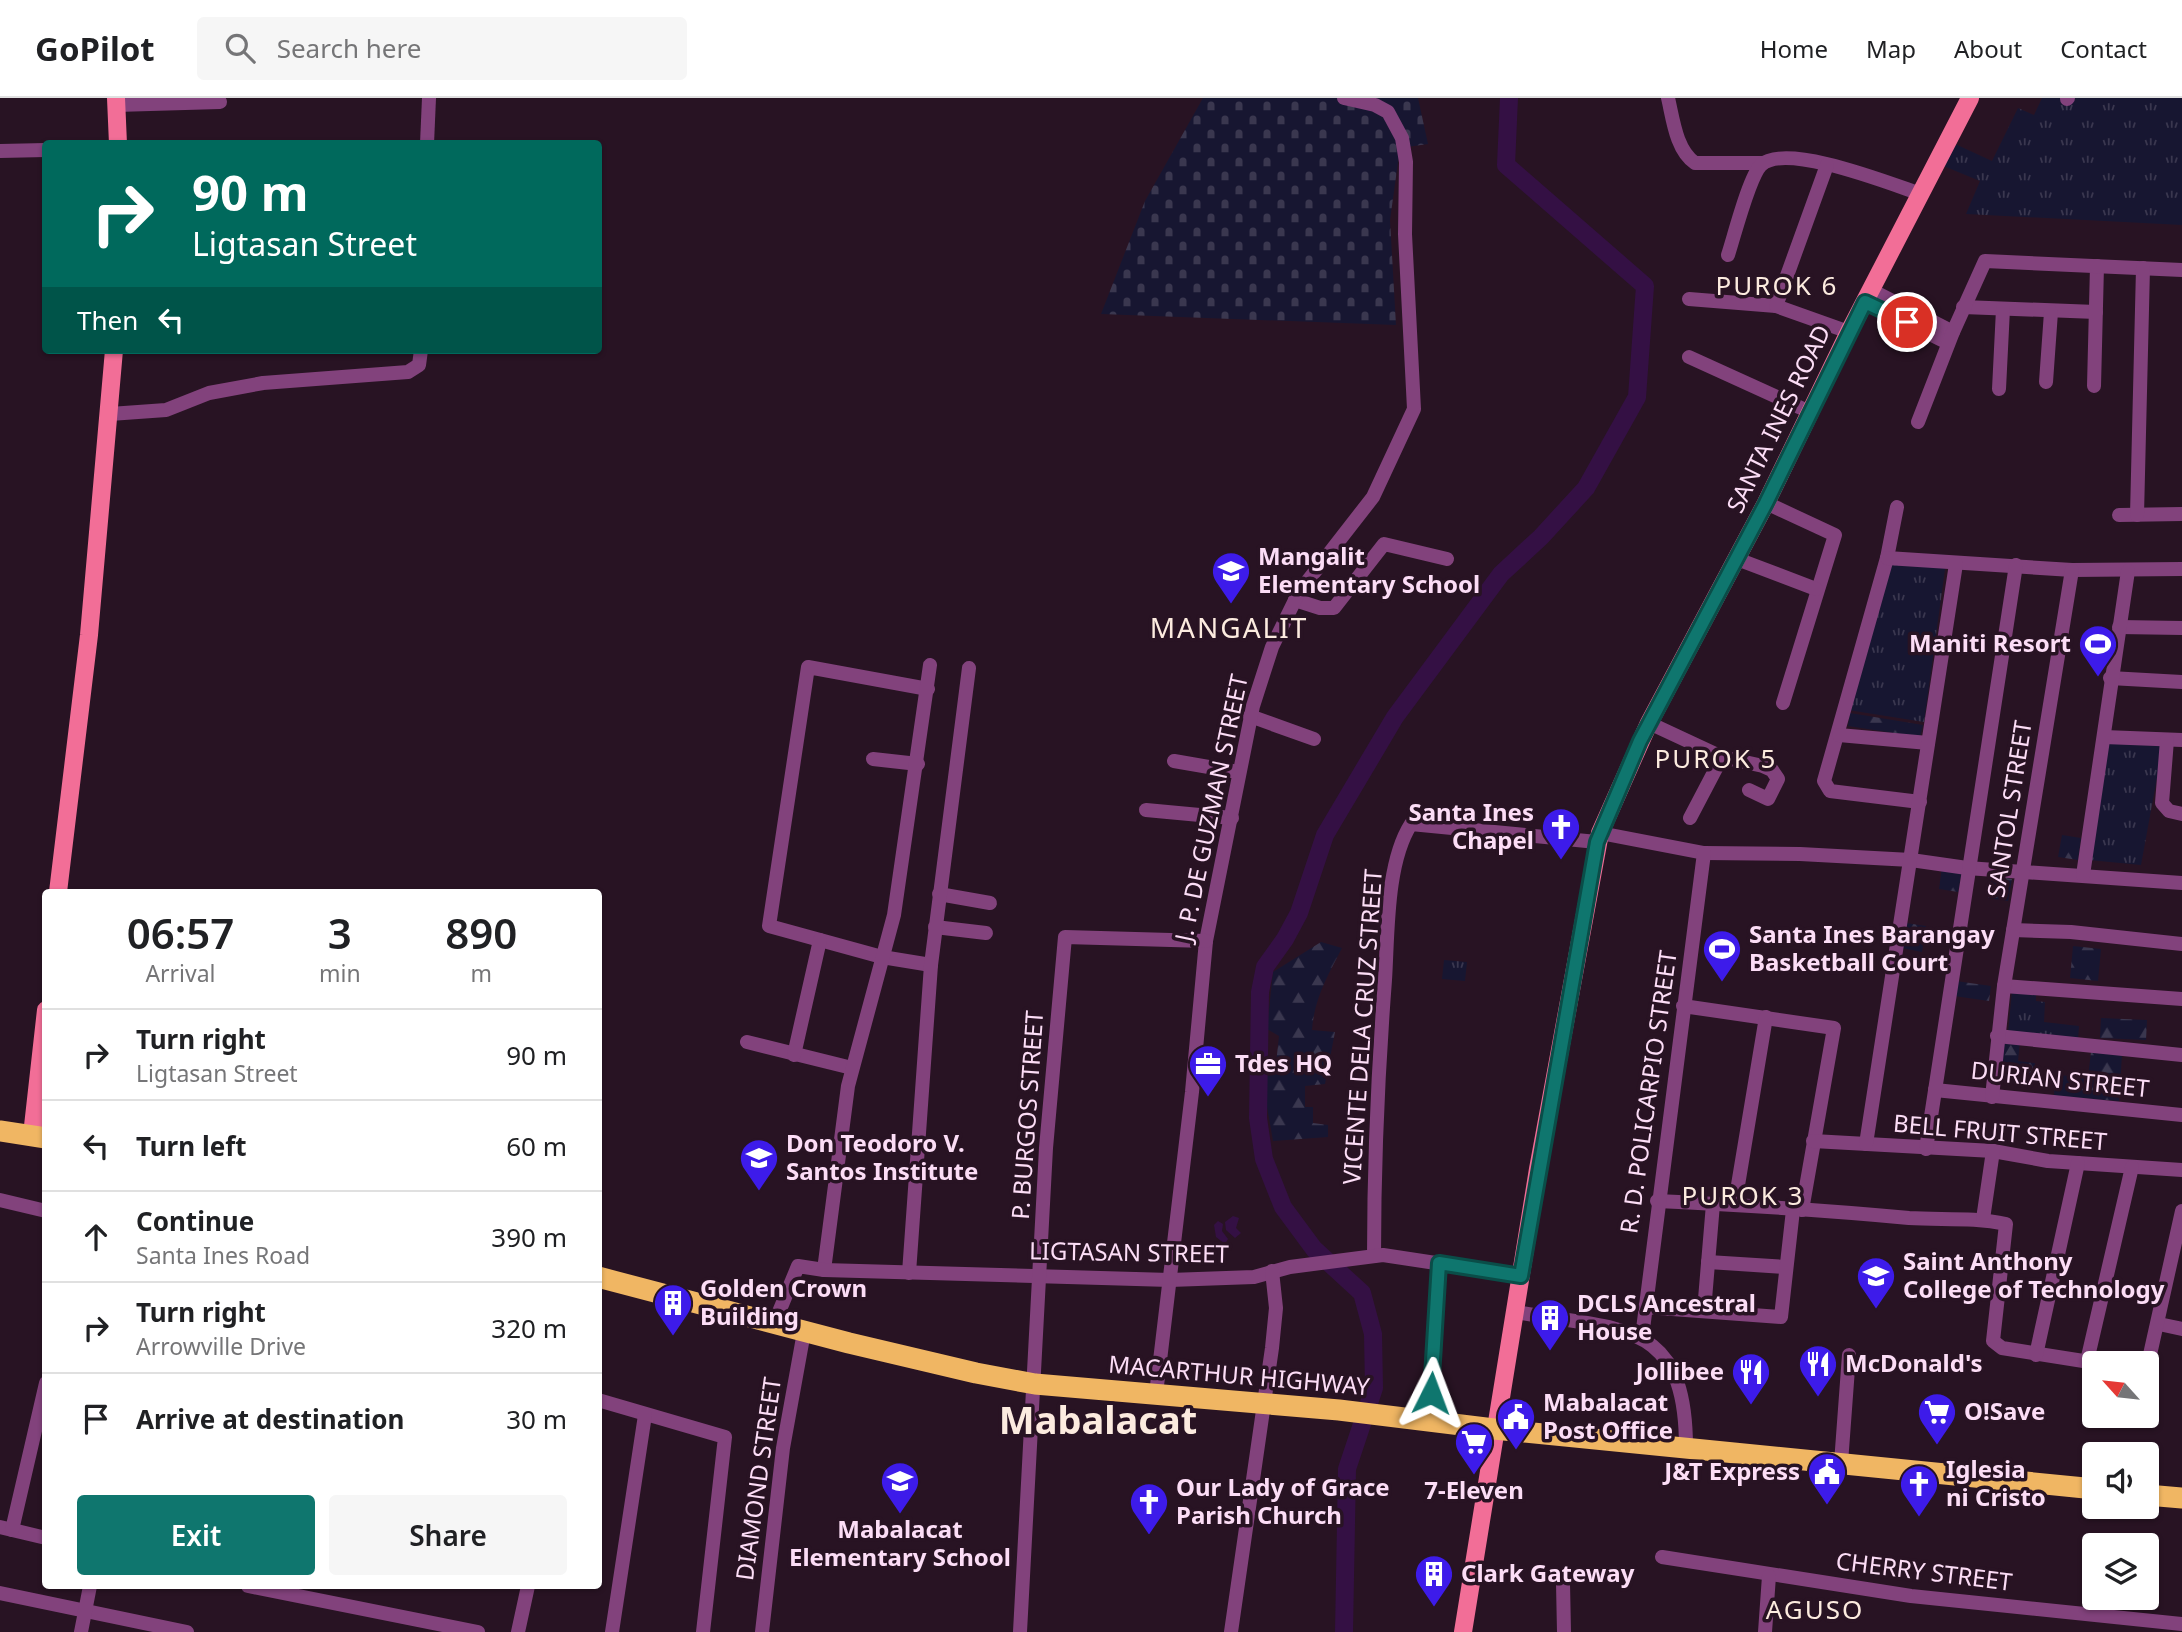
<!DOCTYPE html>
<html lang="en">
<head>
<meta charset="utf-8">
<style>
	body { margin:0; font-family:"Noto Sans",sans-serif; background:#f6f6f6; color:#202124; height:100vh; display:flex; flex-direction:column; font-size:26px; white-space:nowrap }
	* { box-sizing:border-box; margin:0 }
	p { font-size:23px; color:#757577 }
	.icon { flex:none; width:38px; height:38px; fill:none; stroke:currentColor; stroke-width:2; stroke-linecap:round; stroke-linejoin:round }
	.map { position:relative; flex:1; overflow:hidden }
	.details { position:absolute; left:42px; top:791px; width:560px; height:700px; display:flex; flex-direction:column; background:#fff; border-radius:7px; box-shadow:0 2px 5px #0004 }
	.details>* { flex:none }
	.top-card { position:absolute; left:42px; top:42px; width:560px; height:214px; border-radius:7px; box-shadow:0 2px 5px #0004; background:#00695c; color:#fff; overflow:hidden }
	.needle { width:46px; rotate:297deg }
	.controls { position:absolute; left:2082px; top:1253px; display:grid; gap:14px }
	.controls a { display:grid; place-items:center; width:77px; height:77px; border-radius:7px; background:#fff; box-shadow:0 2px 5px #0004; font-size:35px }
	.pin { position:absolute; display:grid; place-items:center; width:60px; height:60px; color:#fff; margin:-30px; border:4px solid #fff; border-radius:50%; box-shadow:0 2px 7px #0007 }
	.me { position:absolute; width:77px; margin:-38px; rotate:3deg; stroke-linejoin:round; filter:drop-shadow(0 0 5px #0008) }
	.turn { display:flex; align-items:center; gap:24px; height:147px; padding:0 35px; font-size:32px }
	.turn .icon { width:91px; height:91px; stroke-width:2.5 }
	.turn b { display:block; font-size:49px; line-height:60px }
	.then { display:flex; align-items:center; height:66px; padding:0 35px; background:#0003; gap:14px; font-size:26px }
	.eta { display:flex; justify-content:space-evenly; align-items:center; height:119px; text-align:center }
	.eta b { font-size:42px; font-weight:600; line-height:49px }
	.action { display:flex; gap:14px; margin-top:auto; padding:14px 35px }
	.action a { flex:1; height:80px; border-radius:7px; background:#0f766e; color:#fff; font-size:28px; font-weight:600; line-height:80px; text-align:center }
	.action a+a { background:#f6f6f6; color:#202124 }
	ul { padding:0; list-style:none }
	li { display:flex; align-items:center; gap:21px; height:91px; padding:0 35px; border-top:2px solid #e0e0e0 }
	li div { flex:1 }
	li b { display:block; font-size:26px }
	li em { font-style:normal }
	header { display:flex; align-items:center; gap:42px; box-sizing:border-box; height:98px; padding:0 35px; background:#fff; border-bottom:2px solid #e0e0e0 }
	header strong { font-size:33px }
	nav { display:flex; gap:38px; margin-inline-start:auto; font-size:24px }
	.search { width:490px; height:63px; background:#f6f6f6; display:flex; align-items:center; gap:18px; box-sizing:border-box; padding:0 24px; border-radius:7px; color:#757577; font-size:26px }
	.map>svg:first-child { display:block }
	.grass { fill:url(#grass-tufts) }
	.forest { fill:url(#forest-firs) }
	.cemetery { fill:url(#cemetery-stones) }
	.water { fill:#341044 }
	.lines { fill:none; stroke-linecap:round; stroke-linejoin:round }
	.river { stroke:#341044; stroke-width:18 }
	.minor { stroke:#82427c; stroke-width:14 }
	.major { stroke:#f26e97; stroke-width:18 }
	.highway { stroke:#f0b663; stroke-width:21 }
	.route-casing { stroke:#0a4d48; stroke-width:18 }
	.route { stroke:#0f766e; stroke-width:12 }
	.labels { text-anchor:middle; stroke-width:7; stroke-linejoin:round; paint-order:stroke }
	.street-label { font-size:24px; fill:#fcddf6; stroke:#281323 }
	.poi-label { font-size:24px; font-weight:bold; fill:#fcddf6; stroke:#281323; text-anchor:start }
	.neighbourhood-label { font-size:26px; letter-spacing:2px; fill:#fcebdf; stroke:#281323 }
	.quarter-label { font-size:28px; letter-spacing:2px; fill:#fcebdf; stroke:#281323 }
	.town-label { font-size:38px; font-weight:bold; fill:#fcebdf; stroke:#281323 }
</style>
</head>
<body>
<header>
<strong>GoPilot</strong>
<div class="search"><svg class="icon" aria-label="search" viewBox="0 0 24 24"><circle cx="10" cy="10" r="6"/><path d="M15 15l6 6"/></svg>Search here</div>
<nav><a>Home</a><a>Map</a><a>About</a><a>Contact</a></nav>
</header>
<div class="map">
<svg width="2182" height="1534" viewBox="0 0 2182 1534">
	<defs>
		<pattern id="grass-tufts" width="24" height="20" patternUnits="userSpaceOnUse" patternTransform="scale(1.75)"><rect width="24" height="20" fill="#171631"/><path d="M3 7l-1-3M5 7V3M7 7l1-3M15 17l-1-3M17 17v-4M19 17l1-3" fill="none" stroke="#3a374f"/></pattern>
		<pattern id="forest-firs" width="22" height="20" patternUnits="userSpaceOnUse" patternTransform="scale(1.75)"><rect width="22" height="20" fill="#171631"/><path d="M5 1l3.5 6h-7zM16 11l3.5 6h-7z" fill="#3a374f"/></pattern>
		<pattern id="cemetery-stones" width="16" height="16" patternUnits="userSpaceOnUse" patternTransform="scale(1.75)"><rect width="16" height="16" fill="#171631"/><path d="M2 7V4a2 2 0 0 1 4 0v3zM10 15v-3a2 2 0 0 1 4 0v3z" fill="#3a374f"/></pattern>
	</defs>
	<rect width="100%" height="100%" fill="#281323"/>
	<g class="grass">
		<path d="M2042 0H2182V127L1966 116 1980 83 1941 67 1953 45 1992 63 2018 10 2034 17Z"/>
		<path d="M1890 454 1947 457 1924 624 1848 612Z"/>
		<path d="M2108 635 2165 636 2141 767 2089 762Z"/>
		<path d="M1444 862 1467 864 1465 883 1442 881Z"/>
		<path d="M2012 893 2036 895V903L2045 904 2044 924 2079 928 2078 942 2008 935Z"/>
	</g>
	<g class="forest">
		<path d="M1850 615 1923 627 1920 639 1848 628Z"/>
		<path d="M2062 737 2081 740 2078 762 2058 759Z"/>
		<path d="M1942 769 1962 773 1958 794 1939 791Z"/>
		<path d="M1992 778 2012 781 2008 803 1988 800Z"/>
		<path d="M1906 825 1926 828 1922 854 1902 850Z"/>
		<path d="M1321 844 1342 850C1328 877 1314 901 1312 932L1335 934 1325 986 1305 988V1009H1313V1025L1328 1027V1039L1273 1043 1262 980 1275 975 1279 938 1267 931 1273 874Z"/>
		<path d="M2073 848 2101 851 2098 883 2070 880Z"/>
		<path d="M1956 883 1991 888 1989 903 1954 898Z"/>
		<path d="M2101 920 2147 922 2146 942 2100 940Z"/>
		<path d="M2002 941 2020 943 2018 963 2035 965 2032 987 1997 983Z"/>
		<path d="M2091 954 2122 957 2119 1003 2054 998 2055 977 2088 979Z"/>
	</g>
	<path class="cemetery" d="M1203 0H1418L1428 46 1400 50 1390 122 1396 227 1101 216 1145 103Z"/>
	<g class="water">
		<path d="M1233 1118 1239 1120 1236 1130 1241 1135 1235 1140 1226 1132 1225 1124Z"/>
		<path d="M1218 1123 1223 1126 1222 1133 1228 1141 1225 1146 1216 1139 1214 1127Z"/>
	</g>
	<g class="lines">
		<path class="river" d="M1344 1534 1347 1371 1374 1290 1373 1236 1362 1195 1314 1151 1283 1109 1264 1061 1258 1020 1260 894 1265 869 1285 841 1299 815 1325 737 1395 619 1501 476 1541 439 1586 390 1637 299 1645 188 1506 67 1509 0"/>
		<g class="minor">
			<path d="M1668 0C1673 21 1676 52 1695 65H1763"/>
			<path d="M2067 1 2068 0"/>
			<path d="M116 7 220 4"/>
			<path d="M427 46 429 0"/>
			<path d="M0 53 46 52"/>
			<path d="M1728 157C1734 139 1749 79 1761 67 1786 44 1891 86 1921 96"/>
			<path d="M1871 192 1953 234"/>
			<path d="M1689 201 1776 208 1849 234"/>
			<path d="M1865 204 1948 245"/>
			<path d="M1776 208 1827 67"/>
			<path d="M1963 209 2096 214"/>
			<path d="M1689 259 1810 314"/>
			<path d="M2046 284 2051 214"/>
			<path d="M2094 288 2097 168"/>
			<path d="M1999 291 2003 211"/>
			<path d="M110 316 166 312 209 295 263 285 408 274 419 267 421 252"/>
			<path d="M1918 324 1953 234 1985 163 2182 172"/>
			<path d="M1766 405 1835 437 1783 605"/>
			<path d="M1897 409 1887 460 1824 683 1830 693 1920 704"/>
			<path d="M2119 417 2182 416"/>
			<path d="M2137 417 2143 170"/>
			<path d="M1887 460 2072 472 2182 471"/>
			<path d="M1737 461 1816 491"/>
			<path d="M1295 502 1320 510H1334L1384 446 1447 461"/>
			<path d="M2119 529 2182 530"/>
			<path d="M2110 580 2182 584"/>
			<path d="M928 591 808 569 769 828 882 859 931 867"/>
			<path d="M1250 618 1314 641"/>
			<path d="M1649 625 1722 659 1763 668 1772 672 1778 681 1768 701 1749 692"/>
			<path d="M1839 637 1928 645"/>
			<path d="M2104 639 2182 642"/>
			<path d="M2167 642 2162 705 2169 713 2182 716"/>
			<path d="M873 661 918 666"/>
			<path d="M1174 663 1238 674"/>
			<path d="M1146 712 1232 720"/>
			<path d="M1690 720 1722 659"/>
			<path d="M1600 735 1704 755 1800 756 1911 762 1967 770 2182 785"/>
			<path d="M2083 777 2128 473"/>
			<path d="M939 796 990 805"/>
			<path d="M935 829 986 835"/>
			<path d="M2013 832 2071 834 2182 846"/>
			<path d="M2004 888 2182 901"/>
			<path d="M1683 908 1834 930 1802 1112"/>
			<path d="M1997 938 2182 957"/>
			<path d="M747 944 852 970"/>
			<path d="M794 957 820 842"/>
			<path d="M1935 992 2182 1017"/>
			<path d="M1992 999 2004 888 2072 472"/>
			<path d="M1813 1043 1993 1053 2048 1063 2182 1072"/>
			<path d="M1866 1046 1956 466"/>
			<path d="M1926 1051 2016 467"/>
			<path d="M0 1102 46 1113"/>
			<path d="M1657 1103C1742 1107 1825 1112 1909 1120 1942 1122 1974 1119 2006 1126L1993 1243 2002 1250 2096 1265"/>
			<path d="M1735 1105 1766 919"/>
			<path d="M1983 1121 1993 1053"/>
			<path d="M1374 1158C1374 1065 1378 974 1385 882 1388 835 1386 765 1411 726L1597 744"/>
			<path d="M1708 1164 1786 1169"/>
			<path d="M824 1172 848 988 894 817 930 567"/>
			<path d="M909 1175 931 867 969 570"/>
			<path d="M1645 1209 1781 1219 1793 1112"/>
			<path d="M1704 1213 1713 1106"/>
			<path d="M1516 1214C1620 1233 1686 1219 1686 1350"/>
			<path d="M774 1226 798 1168 824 1172 1170 1182 1254 1179 1290 1169 1383 1157 1521 1178"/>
			<path d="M2159 1226 2182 1231"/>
			<path d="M1642 1239 1704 755"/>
			<path d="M2036 1257 2078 1065"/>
			<path d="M2087 1263 2132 1069"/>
			<path d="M2147 1270 2182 1113"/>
			<path d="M1156 1296 1192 994 1206 843 1253 608 1272 549 1299 494 1373 399 1414 311 1405 136 1406 64 1402 40 1388 14 1375 7 1344 0"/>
			<path d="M598 1302 725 1339 703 1534"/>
			<path d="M1430 1322 1439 1165"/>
			<path d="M1841 1365 1849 1257"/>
			<path d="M0 1429 46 1440"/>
			<path d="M12 1432 46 1285"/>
			<path d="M1662 1459 1911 1498 2182 1526"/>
			<path d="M1563 1485 1564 1534"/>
			<path d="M248 1488 478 1534"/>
			<path d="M0 1495 187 1534"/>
			<path d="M81 1534 90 1488"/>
			<path d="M518 1534 528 1488"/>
			<path d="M612 1534 645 1317"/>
			<path d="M762 1534 783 1350 804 1234"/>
			<path d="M1020 1534 1046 1050 1065 839 1206 843"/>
			<path d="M1231 1534 1272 1250 1276 1210 1272 1173"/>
			<path d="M1765 1534 1769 1478"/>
		</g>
		<g class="major">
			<path d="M116 0 118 46"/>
			<path d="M58 794 89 537 114 252"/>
			<path d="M32 1037 46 912"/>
			<path d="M1463 1534 1538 1071 1600 735 1649 625 1766 405 1849 234 1970 0"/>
		</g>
		<g class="highway">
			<path d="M0 1033 46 1040"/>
			<path d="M598 1179 849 1245 976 1275 1035 1286 1339 1312 1494 1331 2095 1391"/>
			<path d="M2147 1397 2182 1400"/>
		</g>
	</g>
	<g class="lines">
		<g class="route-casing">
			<path id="route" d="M1431 1295 1439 1165 1521 1178 1597 744 1640 643 1766 405 1865 204 1907 224"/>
		</g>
		<use href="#route" class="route"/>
	</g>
	<defs>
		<g id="school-pin" transform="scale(2.0125)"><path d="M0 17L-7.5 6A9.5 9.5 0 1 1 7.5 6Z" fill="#3d1bea" stroke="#281323"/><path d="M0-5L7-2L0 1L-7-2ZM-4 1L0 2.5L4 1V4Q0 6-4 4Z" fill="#fff"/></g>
		<g id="stadium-pin" transform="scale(2.0125)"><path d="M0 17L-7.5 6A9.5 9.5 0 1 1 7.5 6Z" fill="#3d1bea" stroke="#281323"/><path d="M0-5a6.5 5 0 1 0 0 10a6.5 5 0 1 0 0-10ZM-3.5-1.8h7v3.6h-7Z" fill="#fff"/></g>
		<g id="church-pin" transform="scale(2.0125)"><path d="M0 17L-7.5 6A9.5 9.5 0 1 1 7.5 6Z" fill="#3d1bea" stroke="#281323"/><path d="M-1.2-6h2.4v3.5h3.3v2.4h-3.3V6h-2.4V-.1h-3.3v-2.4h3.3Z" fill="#fff"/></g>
		<g id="office-pin" transform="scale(2.0125)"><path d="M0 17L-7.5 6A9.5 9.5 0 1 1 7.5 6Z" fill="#3d1bea" stroke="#281323"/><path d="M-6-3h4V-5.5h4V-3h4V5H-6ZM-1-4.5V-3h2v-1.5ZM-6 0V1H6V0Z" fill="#fff"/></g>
		<g id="university-pin" transform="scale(2.0125)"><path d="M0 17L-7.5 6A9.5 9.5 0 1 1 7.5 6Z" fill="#3d1bea" stroke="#281323"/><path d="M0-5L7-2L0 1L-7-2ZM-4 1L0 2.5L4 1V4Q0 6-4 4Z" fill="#fff"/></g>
		<g id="building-pin" transform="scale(2.0125)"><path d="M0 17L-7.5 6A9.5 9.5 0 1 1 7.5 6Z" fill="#3d1bea" stroke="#281323"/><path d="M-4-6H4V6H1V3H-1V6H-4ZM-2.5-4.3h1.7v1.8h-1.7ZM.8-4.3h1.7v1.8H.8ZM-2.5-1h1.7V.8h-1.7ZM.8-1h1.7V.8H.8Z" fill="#fff"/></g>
		<g id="restaurant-pin" transform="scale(2.0125)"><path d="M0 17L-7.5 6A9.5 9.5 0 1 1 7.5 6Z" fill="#3d1bea" stroke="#281323"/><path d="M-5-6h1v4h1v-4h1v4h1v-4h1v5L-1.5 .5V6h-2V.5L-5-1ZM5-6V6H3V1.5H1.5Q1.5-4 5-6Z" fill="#fff"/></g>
		<g id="supermarket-pin" transform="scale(2.0125)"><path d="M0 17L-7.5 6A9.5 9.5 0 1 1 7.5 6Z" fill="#3d1bea" stroke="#281323"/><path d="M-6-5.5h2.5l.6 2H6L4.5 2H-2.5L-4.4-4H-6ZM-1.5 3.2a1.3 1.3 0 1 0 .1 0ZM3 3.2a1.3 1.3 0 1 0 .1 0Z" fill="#fff"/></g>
		<g id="civic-pin" transform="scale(2.0125)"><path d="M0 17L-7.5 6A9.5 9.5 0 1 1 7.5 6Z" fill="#3d1bea" stroke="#281323"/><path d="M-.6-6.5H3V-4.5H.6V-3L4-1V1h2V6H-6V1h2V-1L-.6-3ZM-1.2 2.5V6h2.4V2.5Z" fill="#fff"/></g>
	</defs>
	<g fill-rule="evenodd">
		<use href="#school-pin" x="1231" y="473"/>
		<use href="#stadium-pin" x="2098" y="546"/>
		<use href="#church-pin" x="1561" y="729"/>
		<use href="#stadium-pin" x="1722" y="851"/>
		<use href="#office-pin" x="1208" y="966"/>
		<use href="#school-pin" x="759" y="1060"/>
		<use href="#university-pin" x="1876" y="1178"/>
		<use href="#building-pin" x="673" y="1205"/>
		<use href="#building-pin" x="1550" y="1220"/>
		<use href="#restaurant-pin" x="1818" y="1266"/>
		<use href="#restaurant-pin" x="1751" y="1274"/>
		<use href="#supermarket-pin" x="1937" y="1314"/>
		<use href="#civic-pin" x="1516" y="1319"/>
		<use href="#supermarket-pin" x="1474" y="1344"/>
		<use href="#civic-pin" x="1827" y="1374"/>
		<use href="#school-pin" x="900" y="1383"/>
		<use href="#church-pin" x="1919" y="1386"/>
		<use href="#church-pin" x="1149" y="1404"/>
		<use href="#building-pin" x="1434" y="1476"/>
	</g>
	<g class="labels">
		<g class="street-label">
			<text transform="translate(1779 321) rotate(-64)" y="8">SANTA INES ROAD</text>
			<text transform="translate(1212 710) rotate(-78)" y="8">J. P. DE GUZMAN STREET</text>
			<text transform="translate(2010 711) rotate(-81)" y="8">SANTOL STREET</text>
			<text transform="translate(1363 929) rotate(-86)" y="8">VICENTE DELA CRUZ STREET</text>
			<text transform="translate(2060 982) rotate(6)" y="8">DURIAN STREET</text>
			<text transform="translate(1649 994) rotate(-82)" y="8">R. D. POLICARPIO STREET</text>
			<text transform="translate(1028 1017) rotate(-86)" y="8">P. BURGOS STREET</text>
			<text transform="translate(2000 1035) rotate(5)" y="8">BELL FRUIT STREET</text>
			<text transform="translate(1129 1155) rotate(1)" y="8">LIGTASAN STREET</text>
			<text transform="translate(1239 1278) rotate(5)" y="8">MACARTHUR HIGHWAY</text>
			<text transform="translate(759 1381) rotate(-82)" y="8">DIAMOND STREET</text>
			<text transform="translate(1924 1474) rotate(7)" y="8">CHERRY STREET</text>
		</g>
		<g class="poi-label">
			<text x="1258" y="467">Mangalit<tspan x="1258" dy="28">Elementary School</tspan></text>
			<text x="2071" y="554" text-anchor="end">Maniti Resort</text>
			<text x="1534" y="723" text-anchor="end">Santa Ines<tspan x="1534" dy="28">Chapel</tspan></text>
			<text x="1749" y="845">Santa Ines Barangay<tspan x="1749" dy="28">Basketball Court</tspan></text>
			<text x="1235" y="974">Tdes HQ</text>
			<text x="786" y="1054">Don Teodoro V.<tspan x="786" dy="28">Santos Institute</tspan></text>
			<text x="1903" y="1172">Saint Anthony<tspan x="1903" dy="28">College of Technology</tspan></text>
			<text x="700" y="1199">Golden Crown<tspan x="700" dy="28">Building</tspan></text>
			<text x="1577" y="1214">DCLS Ancestral<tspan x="1577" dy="28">House</tspan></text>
			<text x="1845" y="1274">McDonald's</text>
			<text x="1724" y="1282" text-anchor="end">Jollibee</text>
			<text x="1543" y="1313">Mabalacat<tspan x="1543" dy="28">Post Office</tspan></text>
			<text x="1964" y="1322">O!Save</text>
			<text x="1946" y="1380">Iglesia<tspan x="1946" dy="28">ni Cristo</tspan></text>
			<text x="1800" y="1382" text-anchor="end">J&amp;T Express</text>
			<text x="1176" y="1398">Our Lady of Grace<tspan x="1176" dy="28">Parish Church</tspan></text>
			<text x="1474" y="1401" text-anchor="middle">7-Eleven</text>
			<text x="900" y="1440" text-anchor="middle">Mabalacat<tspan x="900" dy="28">Elementary School</tspan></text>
			<text x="1461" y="1484">Clark Gateway</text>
		</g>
		<g class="neighbourhood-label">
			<text x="1777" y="197">PUROK 6</text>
			<text x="1716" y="670">PUROK 5</text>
			<text x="1743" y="1107">PUROK 3</text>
			<text x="1815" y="1521">AGUSO</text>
		</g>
		<g class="quarter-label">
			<text x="1229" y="540">MANGALIT</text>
		</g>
		<g class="town-label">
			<text x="1098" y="1336">Mabalacat</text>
		</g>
	</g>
</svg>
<div class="controls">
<a><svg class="needle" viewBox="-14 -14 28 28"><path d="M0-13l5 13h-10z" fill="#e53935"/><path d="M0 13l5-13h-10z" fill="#757577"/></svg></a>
<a><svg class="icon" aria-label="sound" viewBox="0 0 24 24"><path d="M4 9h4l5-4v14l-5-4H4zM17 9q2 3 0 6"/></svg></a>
<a><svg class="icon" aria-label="layers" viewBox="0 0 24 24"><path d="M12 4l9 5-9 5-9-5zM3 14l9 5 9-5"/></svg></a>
</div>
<div class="pin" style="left:1907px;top:224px;background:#d93025"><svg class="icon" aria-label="arrive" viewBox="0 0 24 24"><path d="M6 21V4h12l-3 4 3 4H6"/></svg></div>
<svg class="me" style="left:1431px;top:1295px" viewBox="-20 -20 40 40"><path d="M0-17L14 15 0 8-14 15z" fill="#0f766e" stroke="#fff" stroke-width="4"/></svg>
<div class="top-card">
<div class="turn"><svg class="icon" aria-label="right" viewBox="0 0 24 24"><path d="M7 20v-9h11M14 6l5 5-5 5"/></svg><div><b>90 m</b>Ligtasan Street</div></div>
<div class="then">Then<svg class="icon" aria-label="left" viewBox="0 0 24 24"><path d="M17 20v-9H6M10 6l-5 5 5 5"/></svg></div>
</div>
<section class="details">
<div class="eta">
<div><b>06:57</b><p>Arrival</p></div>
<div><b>3</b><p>min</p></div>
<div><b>890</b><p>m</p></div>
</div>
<ul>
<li><svg class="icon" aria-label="right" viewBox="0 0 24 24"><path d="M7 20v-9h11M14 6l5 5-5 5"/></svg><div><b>Turn right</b><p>Ligtasan Street</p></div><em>90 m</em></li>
<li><svg class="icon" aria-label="left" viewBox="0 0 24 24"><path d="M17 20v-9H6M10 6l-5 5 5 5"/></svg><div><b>Turn left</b></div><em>60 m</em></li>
<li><svg class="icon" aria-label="ahead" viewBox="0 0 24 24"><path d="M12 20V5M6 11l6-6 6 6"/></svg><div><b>Continue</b><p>Santa Ines Road</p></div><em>390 m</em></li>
<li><svg class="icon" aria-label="right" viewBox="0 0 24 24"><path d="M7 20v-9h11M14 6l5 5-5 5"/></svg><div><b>Turn right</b><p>Arrowville Drive</p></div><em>320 m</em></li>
<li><svg class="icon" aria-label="arrive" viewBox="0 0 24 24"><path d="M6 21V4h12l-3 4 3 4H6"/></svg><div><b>Arrive at destination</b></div><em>30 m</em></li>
</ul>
<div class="action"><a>Exit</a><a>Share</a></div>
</section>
</div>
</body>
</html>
